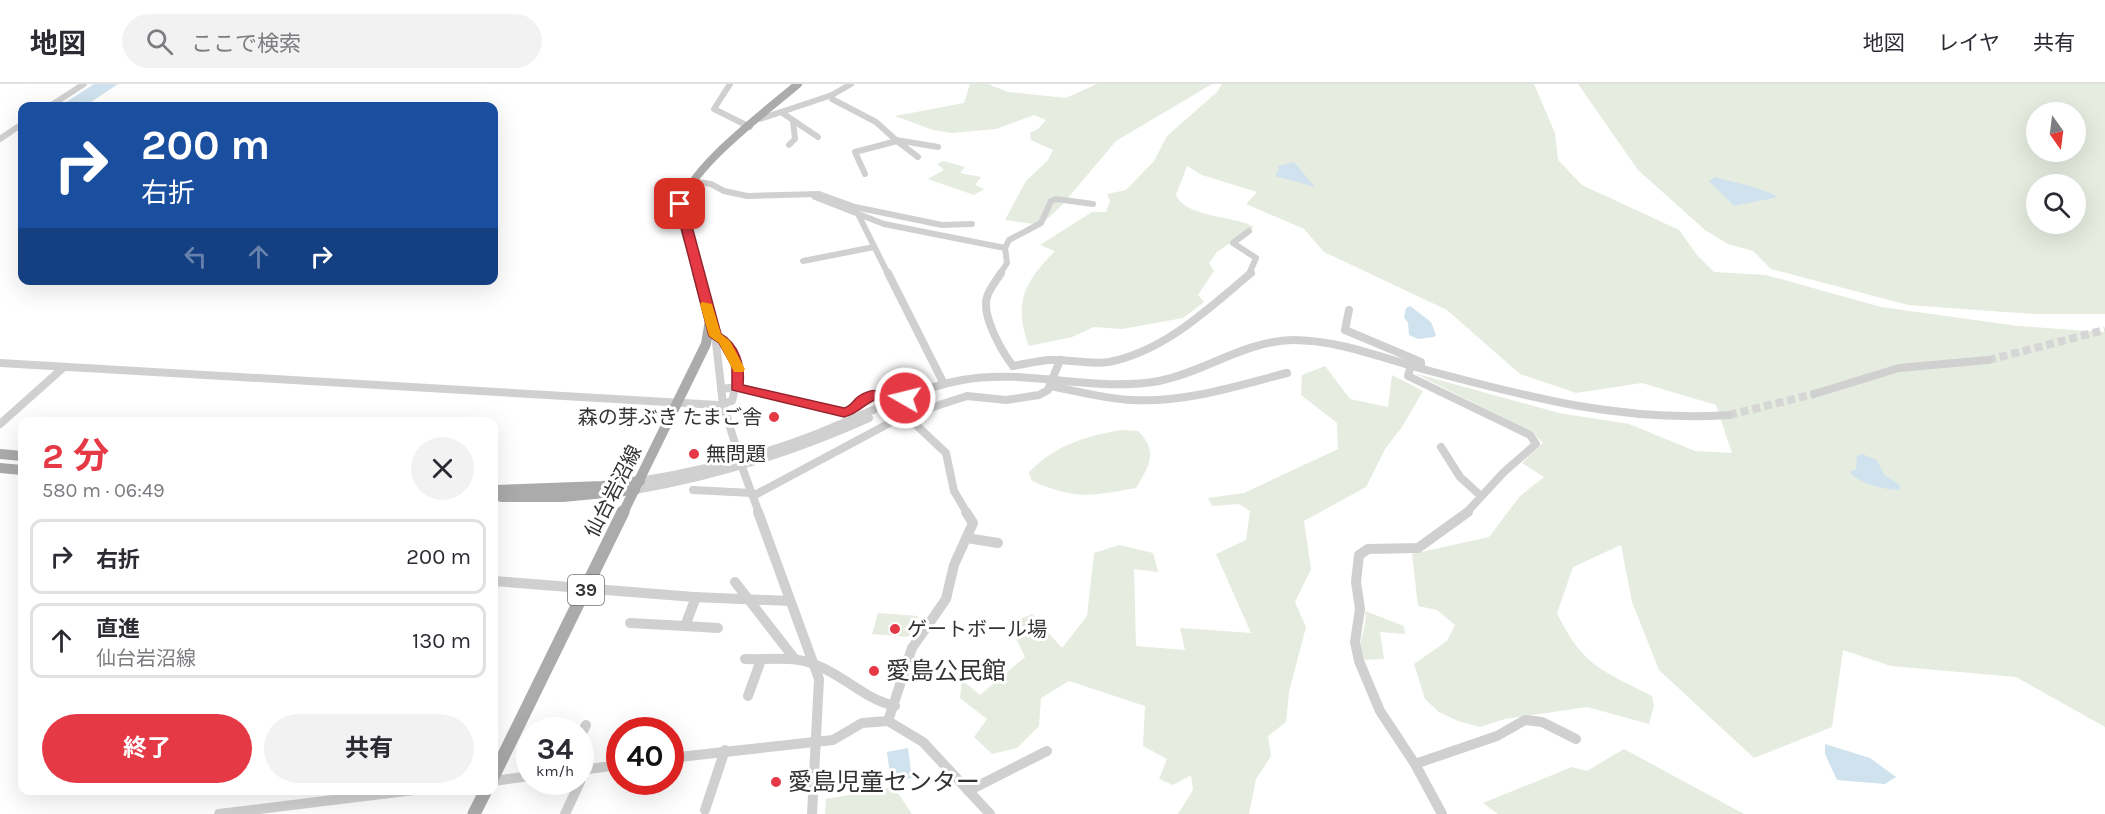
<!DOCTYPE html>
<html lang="ja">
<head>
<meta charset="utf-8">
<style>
	body { margin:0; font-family:Karla,"Noto Sans JP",sans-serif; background:#f2f2f3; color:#2b2b33; height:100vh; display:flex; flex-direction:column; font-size:22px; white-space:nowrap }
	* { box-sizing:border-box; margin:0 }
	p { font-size:20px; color:#7c7c81 }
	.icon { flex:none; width:33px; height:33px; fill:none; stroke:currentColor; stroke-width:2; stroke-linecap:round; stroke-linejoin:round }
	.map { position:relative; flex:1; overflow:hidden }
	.drawer { position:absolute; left:18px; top:333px; width:480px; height:378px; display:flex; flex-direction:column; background:#fff; border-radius:12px; box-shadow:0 6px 24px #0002 }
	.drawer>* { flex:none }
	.hud { position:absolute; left:18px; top:18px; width:480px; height:183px; border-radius:12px; box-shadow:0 6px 24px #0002; background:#1a4fa0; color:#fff; overflow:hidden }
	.needle { width:39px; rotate:166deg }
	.tools { position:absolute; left:2026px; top:18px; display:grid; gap:12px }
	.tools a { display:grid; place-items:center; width:60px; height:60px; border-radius:50%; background:#fff; box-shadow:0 6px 24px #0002; font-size:30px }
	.speed { position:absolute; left:516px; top:633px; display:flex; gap:12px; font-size:30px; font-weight:700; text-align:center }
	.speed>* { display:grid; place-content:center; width:78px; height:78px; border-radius:50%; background:#fff; box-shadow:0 6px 24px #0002; line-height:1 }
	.speed small { font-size:15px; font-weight:400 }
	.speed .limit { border:9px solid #d22; background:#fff; color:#111 }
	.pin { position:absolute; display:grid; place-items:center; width:51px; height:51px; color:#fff; margin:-26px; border-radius:12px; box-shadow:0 3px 9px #0006 }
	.me { position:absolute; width:66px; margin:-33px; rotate:278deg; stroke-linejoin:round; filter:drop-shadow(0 0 4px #0008) }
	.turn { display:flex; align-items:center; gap:21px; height:126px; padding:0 24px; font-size:27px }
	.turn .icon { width:78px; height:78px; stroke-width:2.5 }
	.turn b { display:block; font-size:42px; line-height:51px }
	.lanes { display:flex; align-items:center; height:57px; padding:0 24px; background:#0003; justify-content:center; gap:30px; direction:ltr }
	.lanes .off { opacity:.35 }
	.round { display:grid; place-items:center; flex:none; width:63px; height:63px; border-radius:32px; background:#f2f2f3 }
	.overview { display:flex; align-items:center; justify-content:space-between; height:102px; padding:0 24px }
	h1 { font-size:36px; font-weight:700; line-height:45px; color:#e63946 }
	.action { display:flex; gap:12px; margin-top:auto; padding:12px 24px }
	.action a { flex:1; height:69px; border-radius:36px; background:#e63946; color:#fff; font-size:24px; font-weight:700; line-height:69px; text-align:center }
	.action a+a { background:#f2f2f3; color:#2b2b33 }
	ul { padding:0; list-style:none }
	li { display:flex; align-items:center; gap:18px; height:75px; margin:0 12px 9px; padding:0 12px; border:3px solid #e1e1e2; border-radius:12px }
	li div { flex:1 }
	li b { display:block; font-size:22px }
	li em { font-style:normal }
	header { display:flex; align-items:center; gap:36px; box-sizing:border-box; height:84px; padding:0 30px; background:#fff; border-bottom:2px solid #e1e1e2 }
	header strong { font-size:28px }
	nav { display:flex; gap:33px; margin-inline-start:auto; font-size:21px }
	.search { width:420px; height:54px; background:#f2f2f3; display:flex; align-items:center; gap:15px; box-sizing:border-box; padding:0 21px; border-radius:33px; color:#7c7c81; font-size:22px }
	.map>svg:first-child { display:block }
	.green { fill:#e6ecdf; fill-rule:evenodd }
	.water { fill:#cfe2ee }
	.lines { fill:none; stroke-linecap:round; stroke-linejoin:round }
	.minor-tunnel { stroke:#d6d6d6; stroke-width:8; stroke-dasharray:8 4; stroke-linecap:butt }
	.minor-far2 { stroke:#d0d0d0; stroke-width:6 }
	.minor-far1 { stroke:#d0d0d0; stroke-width:8 }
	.minor { stroke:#d0d0d0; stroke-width:10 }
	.major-far2 { stroke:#ababab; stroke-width:8 }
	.major-far1 { stroke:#ababab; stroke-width:10 }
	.major { stroke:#ababab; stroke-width:13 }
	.route { fill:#e63946; stroke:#96252e; stroke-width:1.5 }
	.slow { fill:#f59e0b }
	.poi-dot { fill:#e63946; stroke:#fff; stroke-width:2 }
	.labels { text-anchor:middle; stroke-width:6; stroke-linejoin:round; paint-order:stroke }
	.shield { fill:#fff; stroke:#707070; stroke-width:1.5 }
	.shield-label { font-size:18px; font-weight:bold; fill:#333 }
	.poi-label { font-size:20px; fill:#333; stroke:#fff; text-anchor:start }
	.street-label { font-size:20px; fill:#333; stroke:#fff }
	.near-poi-label { font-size:24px; fill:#333; stroke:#fff; text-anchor:start }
</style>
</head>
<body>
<header>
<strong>地図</strong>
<div class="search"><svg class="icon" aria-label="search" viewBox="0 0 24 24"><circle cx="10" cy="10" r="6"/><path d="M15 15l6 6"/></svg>ここで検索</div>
<nav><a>地図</a><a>レイヤ</a><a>共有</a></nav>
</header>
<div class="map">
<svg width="2105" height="730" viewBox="0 0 2105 730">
	<rect width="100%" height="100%" fill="#fff"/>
	<g class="green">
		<path d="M970 0H988L1008 8 1066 14 1097 0H1212L1116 57 1062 121 1041 141 1005 136 1026 97 1048 76 1053 66 1031 56 1030 49 1038 45 1046 36 1034 31 996 45 951 49 933 46 895 32 964 19Z"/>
		<path d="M1222 0H1534L1555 49 1558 76 1582 101 1679 146 1697 171 1714 188 1766 191 1881 223 2018 242 2105 248V643L2016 593 1891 582 1843 566 1832 643 1754 674 1659 586 1632 518 1621 461 1573 483 1557 529C1583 583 1602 586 1652 612L1654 622 1649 640 1587 623 1505 635 1480 643 1458 637 1439 628 1425 615 1414 580 1447 557 1455 541 1437 526 1418 522 1412 470 1489 453 1520 412 1544 393 1522 379 1543 359 1532 348 1414 289 1559 329 1629 340 1695 367 1732 369 1716 321 1642 299 1576 309 1520 290 1447 226 1324 168 1304 145 1246 120 1257 108 1202 91 1187 82 1176 111C1186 134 1233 131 1254 143L1217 168 1209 179 1214 187 1198 211 1204 218 1183 234 1122 245 1094 243 1072 253 1029 262C1013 220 1024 198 1055 167L1040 161 1092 128H1106L1110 117 1107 110 1126 106 1154 77 1167 52 1217 8Z"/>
		<path d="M1578 0H2105V230H2034L1908 221 1771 185 1753 167 1728 160 1705 146 1638 86ZM2037 28H2076V68H2037ZM2037 100H2076V140H2037Z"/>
		<path d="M943 77 965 83 960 89 981 93 975 101 984 105 974 111 928 95 944 86 937 80Z"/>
		<path d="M1325 282 1350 315 1388 323 1392 291 1423 307 1402 343 1385 365 1366 403 1304 437 1311 485 1295 518 1306 543 1289 608 1286 638 1268 652 1271 672 1256 695 1249 730H1178L1193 706 1191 691 1173 701 1159 695 1167 675 1143 662 1145 622 1069 597 1041 614 1039 642 1017 664 992 670 974 653 987 635 960 614 962 596 980 611 1025 573 1009 540 1032 530 1062 564 1087 532 1094 469 1119 461 1153 469 1158 488 1134 485 1136 562 1185 566 1180 544 1251 549 1216 470 1246 456 1250 427 1239 420 1212 422 1208 414 1244 409 1338 365 1337 339 1301 311 1302 291Z"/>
		<path d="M1121 346 1138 347C1159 368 1149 382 1136 404 1091 412 1076 416 1032 397L1029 388C1058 360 1083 353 1121 346Z"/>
		<path d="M1365 527 1404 542 1405 550 1380 548 1384 575 1364 576C1355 555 1368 547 1365 527Z"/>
		<path d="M878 529 918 532 916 539H920L910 553 872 550Z"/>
		<path d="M1624 665 1744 730H1498L1483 719 1572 683 1587 687Z"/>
		<path d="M894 703 912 730H825L826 715Z"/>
	</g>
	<g class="water">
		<path d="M94 0H118L85 22H60Z"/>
		<path d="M1294 78 1315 103 1275 92 1279 86 1278 82Z"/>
		<path d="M1716 93C1737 100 1759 102 1778 113L1734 122 1709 97Z"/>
		<path d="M1410 222 1431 238 1436 251 1434 253 1418 255 1409 251 1408 239 1404 233 1406 224Z"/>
		<path d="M1862 370 1877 376 1884 391 1900 401 1899 406C1886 406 1857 399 1850 388L1856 385 1857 372Z"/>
		<path d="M1825 660 1870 674 1896 693 1885 700 1837 696 1825 670Z"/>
		<path d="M908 664 912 694 891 698 887 668Z"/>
	</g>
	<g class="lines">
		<g class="minor-tunnel">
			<path d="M1988 276 2105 246"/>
			<path d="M1729 331 1814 310"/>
		</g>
		<g class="minor-far2">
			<path d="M730 0 714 25 750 43"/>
			<path d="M832 11V15L876 38 897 57 855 68 865 90"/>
			<path d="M50 22 84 0"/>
			<path d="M781 28 818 53"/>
			<path d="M760 35 832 11 851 0"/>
			<path d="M0 55 22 40"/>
			<path d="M896 56 938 63"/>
			<path d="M897 57 918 73"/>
			<path d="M789 61 795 55 793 37"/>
			<path d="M691 97 711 100 724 107 747 112 819 110 855 123 942 141 972 140"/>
			<path d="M815 113 884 140 1005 164"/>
			<path d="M859 132 888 190"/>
			<path d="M1249 147 1233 159 1256 174 1249 190"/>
			<path d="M803 177 874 163"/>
			<path d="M1000 190 1007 179 1005 164 1009 156 1041 139 1051 117 1056 115 1093 120"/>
		</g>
		<g class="minor-far1">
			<path d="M888 189 944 300"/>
			<path d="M1001 189C997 196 989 205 987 213 981 231 1002 268 1013 282"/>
			<path d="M1349 226 1345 246 1421 278V284"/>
			<path d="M715 250 723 320 740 376"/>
			<path d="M0 279 718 321 732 317C740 288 736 265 709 250"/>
			<path d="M1411 281 1408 292 1530 351 1536 360 1504 388 1466 429"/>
			<path d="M1013 282C1025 280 1037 277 1049 276 1068 275 1090 281 1109 278 1165 267 1209 224 1251 189"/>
			<path d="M1050 302C1077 307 1105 315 1132 316 1185 319 1236 302 1287 289"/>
			<path d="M721 305 737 303 844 329 872 313 883 310 946 369 954 407 967 429"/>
			<path d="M1814 310 1899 284 1988 276"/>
			<path d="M0 340 64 283"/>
			<path d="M1441 363 1460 393 1481 412"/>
			<path d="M742 383 759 429"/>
			<path d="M640 397C699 387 758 373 814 351 863 332 910 306 962 296 1027 284 1093 309 1159 297 1205 288 1244 257 1293 256 1339 256 1385 275 1430 287 1531 314 1623 338 1729 331"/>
			<path d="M635 406C717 392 793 368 869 334"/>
			<path d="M693 406 752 409"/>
			<path d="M753 412 899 334 967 312 1006 316 1039 311 1048 306 1060 276"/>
		</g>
		<g class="minor">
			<path d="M758 428 819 595 812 730"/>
			<path d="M967 454 998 459"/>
			<path d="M494 497 694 513 790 517"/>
			<path d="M735 498 794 574"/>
			<path d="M696 513 685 542 718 544"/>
			<path d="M630 539 685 542"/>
			<path d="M745 575C766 576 791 572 811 579 842 589 863 615 895 622"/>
			<path d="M748 612 761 576"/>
			<path d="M888 637 912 564 946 515 954 481 973 439 966 428"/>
			<path d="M580 653 586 641"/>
			<path d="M670 674 833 656 862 639 888 637 923 658 990 730"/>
			<path d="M1415 680 1497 652 1525 636 1542 638 1576 655"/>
			<path d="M580 686 620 681"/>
			<path d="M494 697 530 692"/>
			<path d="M968 707 1047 667"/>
			<path d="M705 726 725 666"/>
			<path d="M219 730 414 706"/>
			<path d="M565 730 580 698"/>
			<path d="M1442 730 1415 680 1380 627 1359 577 1355 558 1360 525 1356 498 1359 471 1368 465 1418 464 1468 428"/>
		</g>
		<path class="major-far2" d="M698 190C694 176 679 135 681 123 686 86 769 25 798 0"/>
		<g class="major-far1">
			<path d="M0 370 22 372"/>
			<path d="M0 384 22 386"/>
			<path d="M494 406 602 402 640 397"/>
			<path d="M501 413H563L635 406"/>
			<path d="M623 429 706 260 710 236 697 189"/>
		</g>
		<g class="major">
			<path d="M494 691 623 428"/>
			<path d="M474 730 486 706"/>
		</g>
	</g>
	<path class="route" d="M680 117 686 120 721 250C739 260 745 282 743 301L844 324C852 322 853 316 859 312 871 304 884 305 895 313L910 311V317L894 323 877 315C863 320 860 329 844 333L732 306V282L719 259 709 252 675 120Z"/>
	<path class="slow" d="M702 218 712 220 721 250 730 257 745 285 743 288H734L719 259 709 252 700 220Z"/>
	<g class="poi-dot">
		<circle cx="774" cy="333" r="6"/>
		<circle cx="694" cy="370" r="6"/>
		<circle cx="895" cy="545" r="6"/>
		<circle cx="874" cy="587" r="6"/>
		<circle cx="776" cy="698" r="6"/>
	</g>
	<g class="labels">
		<rect class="shield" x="568" y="491" width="36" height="30" rx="4.5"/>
		<g class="shield-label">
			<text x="586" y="512">39</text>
		</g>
		<g class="poi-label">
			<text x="762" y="340" text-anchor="end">森の芽ぶき たまご舎</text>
			<text x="706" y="377">無問題</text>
			<text x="907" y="552">ゲートボール場</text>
		</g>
		<g class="street-label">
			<text transform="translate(613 407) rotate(-63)" y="7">仙台岩沼線</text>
		</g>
		<g class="near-poi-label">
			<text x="886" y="595">愛島公民館</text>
			<text x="788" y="706">愛島児童センター</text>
		</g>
	</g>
</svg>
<div class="tools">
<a><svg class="needle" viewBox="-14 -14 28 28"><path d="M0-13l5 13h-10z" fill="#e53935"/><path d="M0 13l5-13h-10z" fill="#7c7c81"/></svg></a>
<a><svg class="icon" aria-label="search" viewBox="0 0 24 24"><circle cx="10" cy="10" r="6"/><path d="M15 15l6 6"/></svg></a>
</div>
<div class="speed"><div>34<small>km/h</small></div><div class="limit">40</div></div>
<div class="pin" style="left:680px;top:120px;background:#d93025"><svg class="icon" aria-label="arrive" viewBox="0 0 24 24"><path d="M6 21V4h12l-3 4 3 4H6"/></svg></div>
<svg class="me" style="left:905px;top:314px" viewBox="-20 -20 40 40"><circle r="17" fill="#e63946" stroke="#fff" stroke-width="3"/><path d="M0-11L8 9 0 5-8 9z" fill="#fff"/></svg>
<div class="hud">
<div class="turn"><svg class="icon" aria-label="right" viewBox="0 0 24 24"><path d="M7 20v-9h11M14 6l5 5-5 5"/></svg><div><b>200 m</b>右折</div></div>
<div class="lanes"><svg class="icon off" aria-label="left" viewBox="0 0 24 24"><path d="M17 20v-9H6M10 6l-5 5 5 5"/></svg><svg class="icon off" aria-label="ahead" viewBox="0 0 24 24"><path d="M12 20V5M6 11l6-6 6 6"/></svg><svg class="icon" aria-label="right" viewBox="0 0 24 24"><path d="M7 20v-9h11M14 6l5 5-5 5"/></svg></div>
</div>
<section class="drawer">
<div class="overview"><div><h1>2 分</h1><p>580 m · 06:49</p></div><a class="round"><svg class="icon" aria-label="close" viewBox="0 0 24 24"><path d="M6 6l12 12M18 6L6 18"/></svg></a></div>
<ul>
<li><svg class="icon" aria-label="right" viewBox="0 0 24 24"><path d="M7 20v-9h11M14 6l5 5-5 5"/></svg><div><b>右折</b></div><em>200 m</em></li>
<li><svg class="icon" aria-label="ahead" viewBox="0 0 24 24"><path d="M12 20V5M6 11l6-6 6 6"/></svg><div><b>直進</b><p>仙台岩沼線</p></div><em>130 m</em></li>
</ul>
<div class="action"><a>終了</a><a>共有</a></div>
</section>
</div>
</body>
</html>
